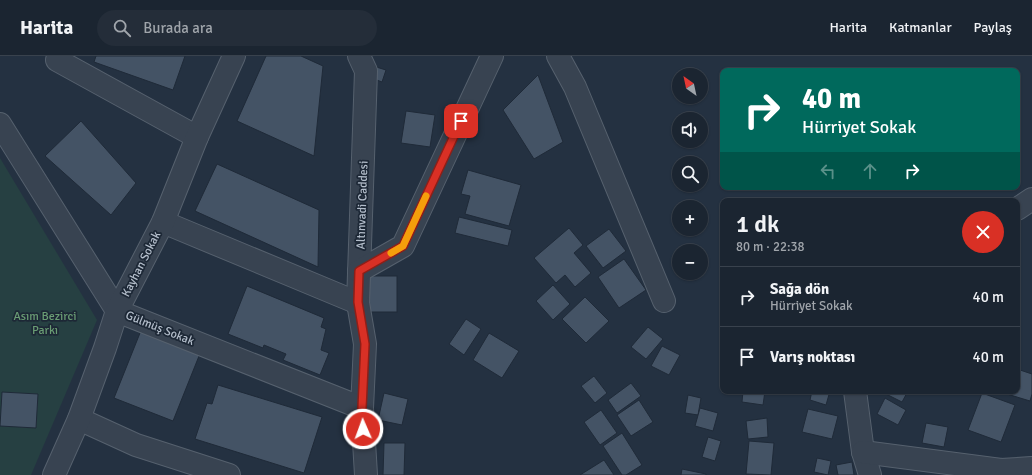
<!DOCTYPE html>
<html lang="tr">
<head>
<meta charset="utf-8">
<style>
	body { margin:0; font-family:Signika,sans-serif; background:#242d39; color:#f1f3f6; height:100vh; display:flex; flex-direction:column; font-size:15px; white-space:nowrap }
	* { box-sizing:border-box; margin:0 }
	p { font-size:13px; color:#a0a5ab }
	.icon { flex:none; width:22px; height:22px; fill:none; stroke:currentColor; stroke-width:2; stroke-linecap:round; stroke-linejoin:round }
	.map { position:relative; flex:1; overflow:hidden }
	.drawer { position:absolute; left:720px; top:142px; width:300px; height:196px; display:flex; flex-direction:column; background:#1b2531; border-radius:8px; box-shadow:0 1px 3px #0004,0 0 0 1px #39424d }
	.drawer>* { flex:none }
	.top-card { position:absolute; left:720px; top:12px; width:300px; height:122px; border-radius:8px; box-shadow:0 1px 3px #0004,0 0 0 1px #39424d; background:#00695c; color:#fff; overflow:hidden }
	.needle { width:26px; rotate:327deg }
	.tools { position:absolute; left:672px; top:12px; display:grid; gap:8px }
	.tools a { display:grid; place-items:center; width:36px; height:36px; border-radius:50%; background:#1b2531; box-shadow:0 1px 3px #0004,0 0 0 1px #39424d; font-size:20px }
	.pin { position:absolute; display:grid; place-items:center; width:34px; height:34px; color:#fff; margin:-17px; border-radius:8px; box-shadow:0 2px 6px #0006 }
	.me { position:absolute; width:44px; margin:-22px; rotate:358deg; stroke-linejoin:round; filter:drop-shadow(0 0 3px #0008) }
	.turn { display:flex; align-items:center; gap:14px; height:84px; padding:0 16px; font-size:18px }
	.turn .icon { width:52px; height:52px; stroke-width:2.5 }
	.turn b { display:block; font-size:28px; line-height:34px }
	.lanes { display:flex; align-items:center; height:38px; padding:0 16px; background:#0003; justify-content:center; gap:20px; direction:ltr }
	.lanes .off { opacity:.35 }
	.round { display:grid; place-items:center; flex:none; width:42px; height:42px; border-radius:21px; background:#242d39 }
	.headline { display:flex; align-items:center; justify-content:space-between; height:68px; padding:0 16px }
	h1 { font-size:24px; font-weight:600; line-height:30px }
	ul { padding:0; list-style:none }
	li { display:flex; align-items:center; gap:12px; height:60px; padding:0 16px; border-top:1px solid #39424d }
	li div { flex:1 }
	li b { display:block; font-size:15px }
	li em { font-style:normal }
	header { display:flex; align-items:center; gap:24px; box-sizing:border-box; height:56px; padding:0 20px; background:#1b2531; border-bottom:1px solid #39424d }
	header strong { font-size:19px }
	nav { display:flex; gap:22px; margin-inline-start:auto; font-size:14px }
	.search { width:280px; height:36px; background:#242d39; display:flex; align-items:center; gap:10px; box-sizing:border-box; padding:0 14px; border-radius:22px; color:#a0a5ab; font-size:15px }
	.map>svg:first-child { display:block }
	.green { fill:#264042 }
	.building { fill:#445365; stroke:#1f2a38 }
	.lines { fill:none; stroke-linecap:round; stroke-linejoin:round }
	.minor-casing { stroke:#56616e; stroke-width:24 }
	.minor { stroke:#384351; stroke-width:22 }
	.route-casing { stroke:#8d1f18; stroke-width:10 }
	.route { stroke:#d93025; stroke-width:7 }
	.slow { stroke:#f59e0b; stroke-width:7 }
	.labels { text-anchor:middle; stroke-width:3.5; stroke-linejoin:round; paint-order:stroke }
	.street-label { font-size:12px; fill:#b4becb; stroke:#1d2836 }
	.park-label { font-size:12px; fill:#6a9d74; stroke:#1d2836 }
</style>
</head>
<body>
<header>
<strong>Harita</strong>
<div class="search"><svg class="icon" aria-label="search" viewBox="0 0 24 24"><circle cx="10" cy="10" r="6"/><path d="M15 15l6 6"/></svg>Burada ara</div>
<nav><a>Harita</a><a>Katmanlar</a><a>Paylaş</a></nav>
</header>
<div class="map">
<svg width="1032" height="419" viewBox="0 0 1032 419">
	<rect width="100%" height="100%" fill="#243141"/>
	<path class="green" d="M0 102 97 264 31 419H0Z"/>
	<g class="building">
		<path d="M96 0H185L173 34 94 6Z"/>
		<path d="M266 0H301L323 10 314 100 237 65Z"/>
		<path d="M373 10 386 14 382 26 369 21Z"/>
		<path d="M538 19 563 86 534 103 503 54Z"/>
		<path d="M406 55 435 59 430 91 401 87Z"/>
		<path d="M81 65 136 127 111 159 45 100Z"/>
		<path d="M217 108 319 154 318 211 195 155Z"/>
		<path d="M468 114 521 129 509 170 465 158 470 140 461 138Z"/>
		<path d="M459 161 512 174 508 190 455 177Z"/>
		<path d="M569 172 583 189 574 197 591 217 575 231 565 219 556 227 534 202Z"/>
		<path d="M609 173 626 195 603 212 586 190Z"/>
		<path d="M624 203 646 234 619 252 598 221Z"/>
		<rect x="368" y="220" width="29" height="36"/>
		<path d="M553 229 570 248 553 264 536 245Z"/>
		<path d="M247 230 324 262 321 271 326 273 321 294 329 297 320 319 283 304 286 298 264 289 263 292 228 278Z"/>
		<path d="M585 241 609 265 586 287 562 263Z"/>
		<path d="M466 263 481 273 464 299 449 288Z"/>
		<path d="M648 271 663 283 646 303 631 291Z"/>
		<path d="M142 272 201 295 173 365 114 342Z"/>
		<path d="M489 277 519 295 502 322 473 304Z"/>
		<path d="M662 290 680 299 669 319 651 310Z"/>
		<path d="M1017 313 1032 318V338L1030 345 997 335H1017Z"/>
		<path d="M594 320 607 337 595 347 581 330Z"/>
		<path d="M631 327 641 340 617 357 608 344Z"/>
		<path d="M218 329 322 361 304 417 195 383 207 347 212 348Z"/>
		<path d="M743 335H765L763 349 742 346Z"/>
		<path d="M812 335H830L826 349 810 344Z"/>
		<path d="M880 335H908L902 346Z"/>
		<path d="M2 336 38 338 36 372 0 370Z"/>
		<path d="M384 337 408 343 402 369 378 364Z"/>
		<path d="M982 337 1015 349 1001 386 968 374Z"/>
		<path d="M688 339 701 342 698 359 685 357Z"/>
		<path d="M885 342 906 354 898 369 877 358Z"/>
		<path d="M639 344 653 366 631 380 617 359Z"/>
		<path d="M700 352 718 357 713 375 695 370Z"/>
		<path d="M808 353 838 360 832 383 802 376Z"/>
		<path d="M601 354 617 377 600 389 584 366Z"/>
		<path d="M767 362 768 381 748 383 746 365Z"/>
		<path d="M926 367 948 371 944 391 922 387Z"/>
		<path d="M622 377 642 409 626 419H622L603 390Z"/>
		<path d="M708 381 721 385 715 405 702 401Z"/>
		<path d="M749 385 774 387 771 419 746 418Z"/>
		<path d="M384 387H405L404 419H383Z"/>
		<path d="M817 402 831 405 828 419 814 416Z"/>
		<path d="M604 404 614 419H580Z"/>
		<path d="M852 406 854 419H838L836 409Z"/>
		<path d="M682 413 706 418V419H681Z"/>
	</g>
	<g class="lines">
		<g class="minor-casing">
			<g id="minor">
				<path d="M59 0 57 4 197 81"/>
				<path d="M359 0 366 15 358 247 365 288 362 352 366 419"/>
				<path d="M558 0 575 31 664 245"/>
				<path d="M0 68 117 255 362 352"/>
				<path d="M1017 153 1032 143"/>
				<path d="M163 166 358 247"/>
				<path d="M359 215 403 190 492 0"/>
				<path d="M855 335 863 396 870 419"/>
				<path d="M79 363 136 389 229 419"/>
				<path d="M863 396 1001 414 1032 412"/>
				<path d="M54 419 79 363 105 292 117 255 163 166 197 81 234 0"/>
			</g>
		</g>
		<use href="#minor" class="minor"/>
	</g>
	<g class="lines">
		<g class="route-casing">
			<path id="route" d="M363 373 362 352 365 288 358 246 359 215 403 190 461 65"/>
		</g>
		<use href="#route" class="route"/>
		<path class="slow" d="M391 197 403 190 426 140"/>
	</g>
	<g class="labels">
		<g class="street-label">
			<text transform="translate(362 149) rotate(-88)" y="4">Altınvadi Caddesi</text>
			<text transform="translate(141 208) rotate(-63)" y="4">Kayhan Sokak</text>
			<text transform="translate(160 272) rotate(22)" y="4">Gülmüş Sokak</text>
		</g>
		<g class="park-label">
			<text x="45" y="264">Asım Bezirci<tspan x="45" dy="14">Parkı</tspan></text>
		</g>
	</g>
</svg>
<div class="tools">
<a><svg class="needle" viewBox="-14 -14 28 28"><path d="M0-13l5 13h-10z" fill="#e53935"/><path d="M0 13l5-13h-10z" fill="#a0a5ab"/></svg></a>
<a><svg class="icon" aria-label="sound" viewBox="0 0 24 24"><path d="M4 9h4l5-4v14l-5-4H4zM17 9q2 3 0 6"/></svg></a>
<a><svg class="icon" aria-label="search" viewBox="0 0 24 24"><circle cx="10" cy="10" r="6"/><path d="M15 15l6 6"/></svg></a>
<a>+</a>
<a>−</a>
</div>
<div class="pin" style="left:461px;top:65px;background:#d93025"><svg class="icon" aria-label="arrive" viewBox="0 0 24 24"><path d="M6 21V4h12l-3 4 3 4H6"/></svg></div>
<svg class="me" style="left:363px;top:373px" viewBox="-20 -20 40 40"><circle r="17" fill="#d93025" stroke="#fff" stroke-width="3"/><path d="M0-11L8 9 0 5-8 9z" fill="#fff"/></svg>
<div class="top-card">
<div class="turn"><svg class="icon" aria-label="right" viewBox="0 0 24 24"><path d="M7 20v-9h11M14 6l5 5-5 5"/></svg><div><b>40 m</b>Hürriyet Sokak</div></div>
<div class="lanes"><svg class="icon off" aria-label="left" viewBox="0 0 24 24"><path d="M17 20v-9H6M10 6l-5 5 5 5"/></svg><svg class="icon off" aria-label="ahead" viewBox="0 0 24 24"><path d="M12 20V5M6 11l6-6 6 6"/></svg><svg class="icon" aria-label="right" viewBox="0 0 24 24"><path d="M7 20v-9h11M14 6l5 5-5 5"/></svg></div>
</div>
<section class="drawer">
<div class="headline"><div><h1>1 dk</h1><p>80 m · 22:38</p></div><a class="round" style="background:#d93025;color:#fff"><svg class="icon" aria-label="close" viewBox="0 0 24 24"><path d="M6 6l12 12M18 6L6 18"/></svg></a></div>
<ul>
<li><svg class="icon" aria-label="right" viewBox="0 0 24 24"><path d="M7 20v-9h11M14 6l5 5-5 5"/></svg><div><b>Sağa dön</b><p>Hürriyet Sokak</p></div><em>40 m</em></li>
<li><svg class="icon" aria-label="arrive" viewBox="0 0 24 24"><path d="M6 21V4h12l-3 4 3 4H6"/></svg><div><b>Varış noktası</b></div><em>40 m</em></li>
</ul>
</section>
</div>
</body>
</html>
